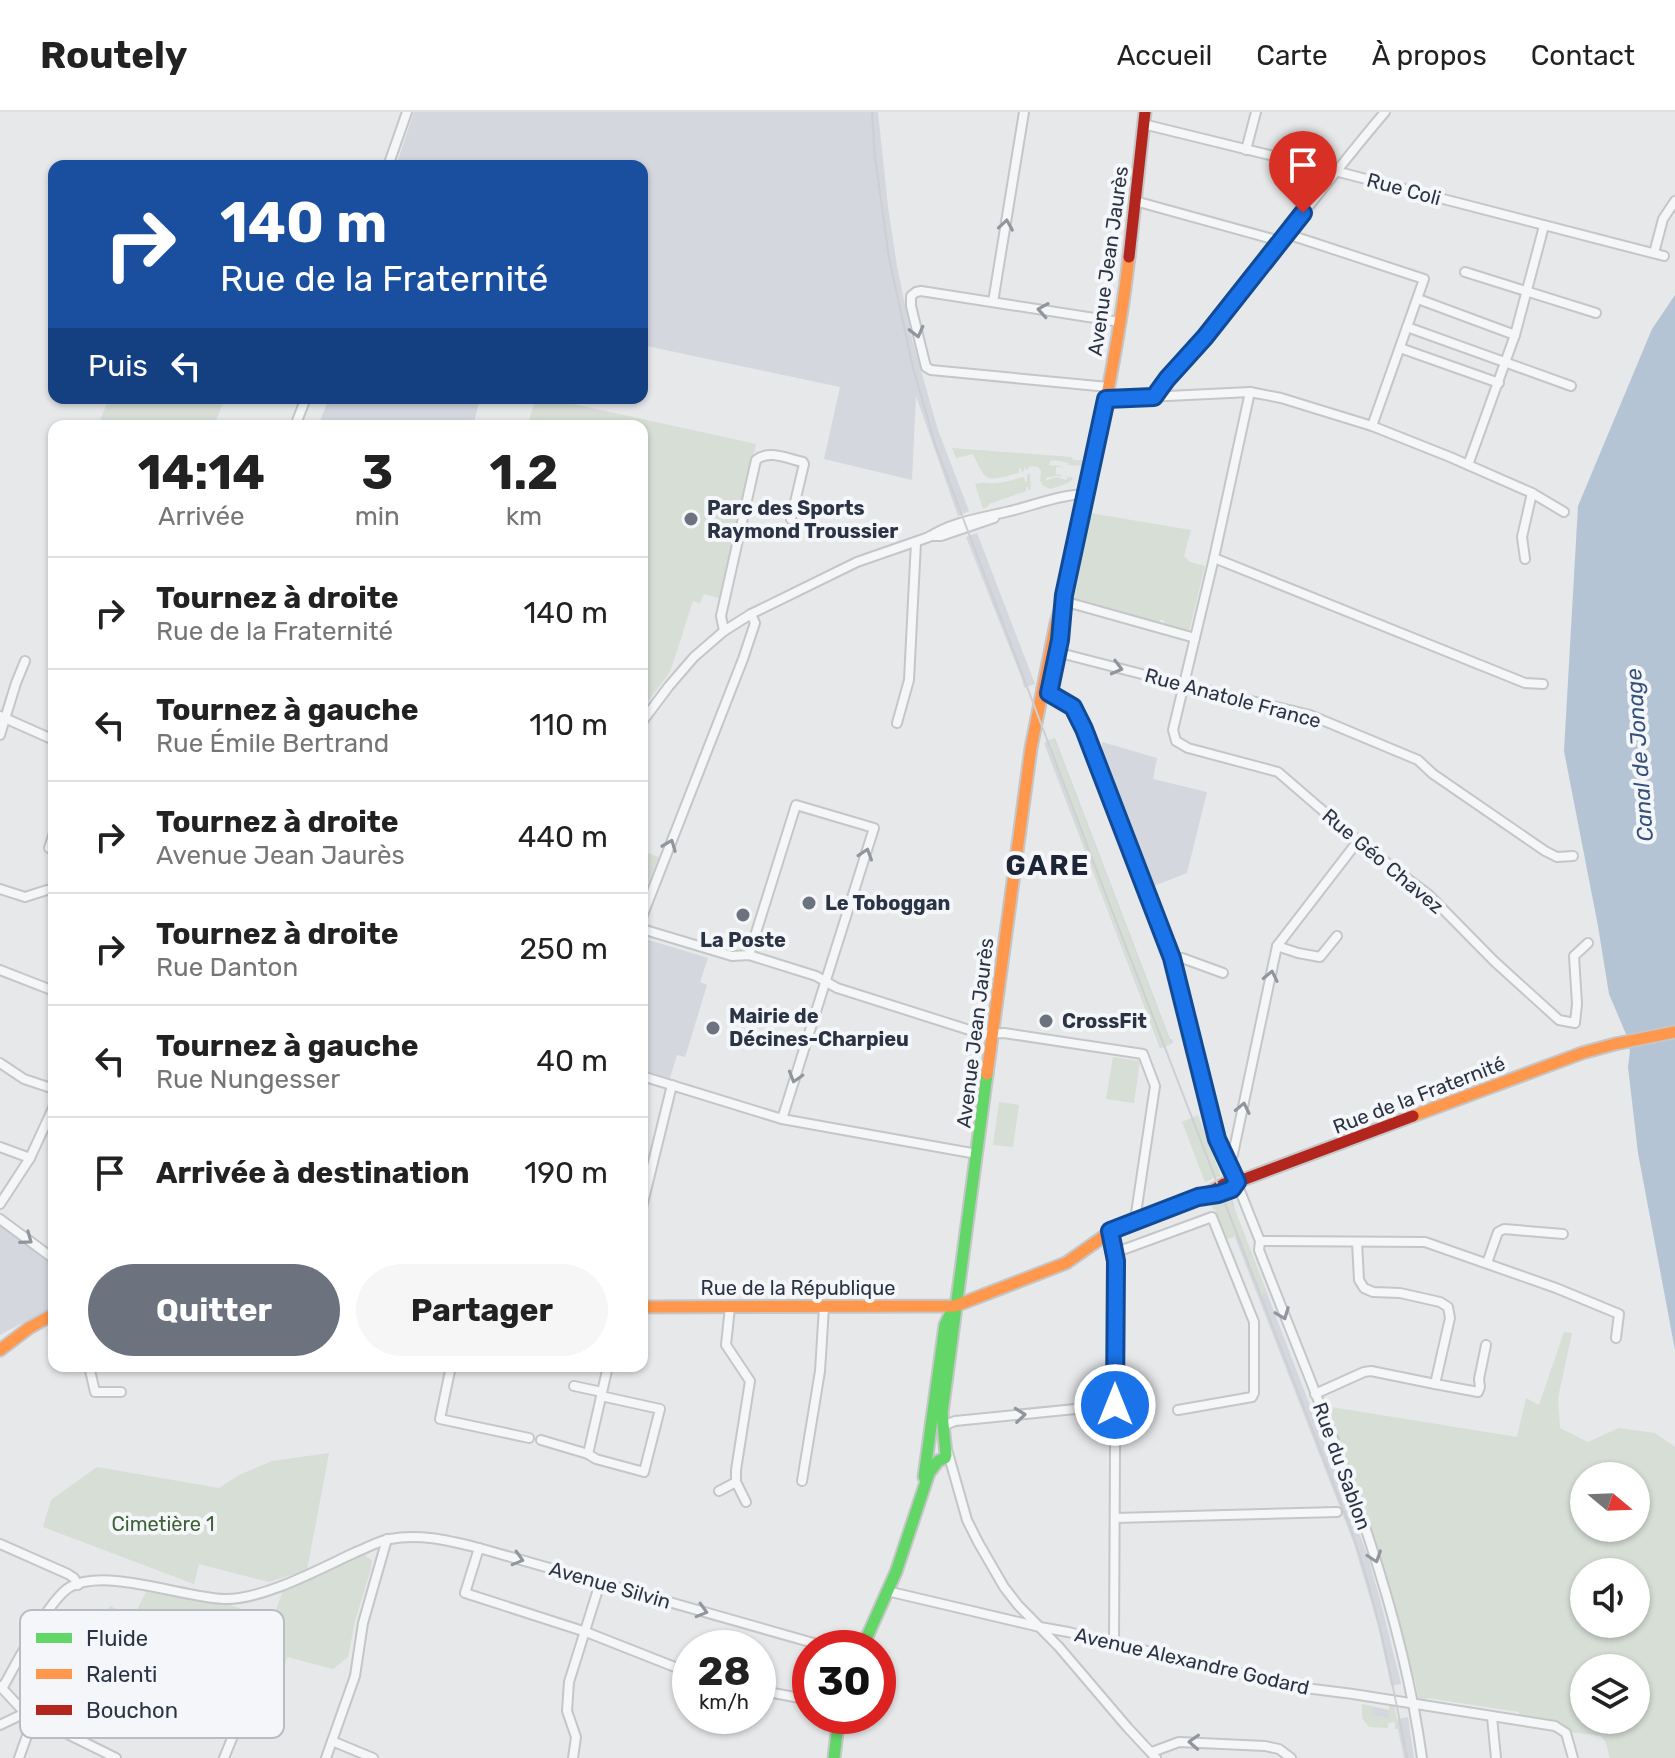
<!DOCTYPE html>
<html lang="fr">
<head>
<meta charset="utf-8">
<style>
	body { margin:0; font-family:Rubik,sans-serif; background:#f6f6f6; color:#222; height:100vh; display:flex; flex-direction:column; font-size:30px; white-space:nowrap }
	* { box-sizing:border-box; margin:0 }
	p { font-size:26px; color:#767676 }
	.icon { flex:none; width:44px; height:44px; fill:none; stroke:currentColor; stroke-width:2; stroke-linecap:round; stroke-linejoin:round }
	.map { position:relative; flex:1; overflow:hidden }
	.drawer { position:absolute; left:48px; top:308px; width:600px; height:952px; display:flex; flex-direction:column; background:#fff; border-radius:16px; box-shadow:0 2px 6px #0004 }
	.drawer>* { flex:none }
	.top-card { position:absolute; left:48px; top:48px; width:600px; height:244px; border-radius:16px; box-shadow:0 2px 6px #0004; background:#1a4fa0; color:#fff; overflow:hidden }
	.needle { width:52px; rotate:109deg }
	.fabs { position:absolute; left:1570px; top:1350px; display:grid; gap:16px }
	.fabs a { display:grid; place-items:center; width:80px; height:80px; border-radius:50%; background:#fff; box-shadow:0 2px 6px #0004; font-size:40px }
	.speed { position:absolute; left:672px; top:1518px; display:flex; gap:16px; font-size:40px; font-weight:700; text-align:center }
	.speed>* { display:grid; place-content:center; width:104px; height:104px; border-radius:50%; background:#fff; box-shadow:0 2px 6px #0004; line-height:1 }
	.speed small { font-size:20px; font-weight:400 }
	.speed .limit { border:12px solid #d22; background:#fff; color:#111 }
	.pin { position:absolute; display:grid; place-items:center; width:68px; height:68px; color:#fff; margin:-82px -34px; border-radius:50% 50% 50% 0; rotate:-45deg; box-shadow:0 0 8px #0007 }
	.pin .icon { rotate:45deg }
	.me { position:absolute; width:88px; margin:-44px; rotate:0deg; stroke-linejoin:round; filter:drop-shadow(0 0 6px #0008) }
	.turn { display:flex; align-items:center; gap:28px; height:168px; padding:0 40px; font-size:36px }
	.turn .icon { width:104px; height:104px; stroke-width:2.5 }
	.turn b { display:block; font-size:56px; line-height:68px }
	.then { display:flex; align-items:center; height:76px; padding:0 40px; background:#0003; gap:16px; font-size:30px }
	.eta { display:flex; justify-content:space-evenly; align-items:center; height:136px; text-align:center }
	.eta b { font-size:48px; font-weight:700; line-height:56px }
	.action { display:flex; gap:16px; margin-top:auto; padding:16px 40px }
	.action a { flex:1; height:92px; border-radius:48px; background:#6c737f; color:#fff; font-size:32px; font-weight:700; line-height:92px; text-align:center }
	.action a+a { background:#f6f6f6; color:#222 }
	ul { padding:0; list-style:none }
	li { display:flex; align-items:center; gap:24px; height:112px; padding:0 40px; border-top:2px solid #e0e0e0 }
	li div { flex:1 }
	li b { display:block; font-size:30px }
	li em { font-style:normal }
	header { display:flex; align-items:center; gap:48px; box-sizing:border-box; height:112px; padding:0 40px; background:#fff; border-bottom:2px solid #e0e0e0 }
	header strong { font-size:38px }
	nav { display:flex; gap:44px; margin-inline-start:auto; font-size:28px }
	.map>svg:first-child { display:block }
	.built { fill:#d4d7dd }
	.green { fill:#d6ded6; fill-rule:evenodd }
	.water { fill:#b4c4d5 }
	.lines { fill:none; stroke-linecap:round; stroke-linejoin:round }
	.street-casing { stroke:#c4c6c8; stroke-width:12 }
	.fast-casing { stroke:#c4c6c8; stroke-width:15 }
	.slow-casing { stroke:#c4c6c8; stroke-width:15 }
	.jam-casing { stroke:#c4c6c8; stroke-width:15 }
	.street { stroke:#f5f6f7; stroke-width:8 }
	.fast { stroke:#63d668; stroke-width:11 }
	.slow { stroke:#ff974d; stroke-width:11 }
	.jam { stroke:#b3261e; stroke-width:11 }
	.tram { stroke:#cecfd2; stroke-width:2 }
	.oneway { stroke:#90959e }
	.route-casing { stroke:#114b97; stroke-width:20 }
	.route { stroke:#1a73e8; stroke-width:14 }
	.poi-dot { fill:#6c737f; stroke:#f4f6f9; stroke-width:3 }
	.labels { text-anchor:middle; stroke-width:8; stroke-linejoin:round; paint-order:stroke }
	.street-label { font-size:20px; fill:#2b3445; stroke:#f4f6f9 }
	.poi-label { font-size:20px; font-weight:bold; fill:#2b3445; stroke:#f4f6f9; text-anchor:start }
	.park-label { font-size:20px; fill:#3f6138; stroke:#f4f6f9 }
	.water-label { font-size:22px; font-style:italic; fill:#34527a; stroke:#f4f6f9 }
	.district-label { font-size:28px; font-weight:bold; letter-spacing:2px; fill:#1d2536; stroke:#f4f6f9 }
	.key { fill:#f4f6f9; stroke:#b8bcc3; stroke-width:2 }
	.key-label { font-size:22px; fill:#2b3445 }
</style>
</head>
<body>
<header>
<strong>Routely</strong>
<nav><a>Accueil</a><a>Carte</a><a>À propos</a><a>Contact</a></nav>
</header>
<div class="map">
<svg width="1675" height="1646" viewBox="0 0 1675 1646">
	<rect width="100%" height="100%" fill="#e6e8ea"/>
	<g class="built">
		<path d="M414 0H878L888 95 897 154 912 227 938 318 969 399 958 404 916 284 912 368 824 347 840 275 642 233V54H396Z"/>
		<path d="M329 286H480L473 314H318Z"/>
		<path d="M977 421 1035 572 1024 576 1022 567 966 425Z"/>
		<path d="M1055 626 1170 927H1172L1173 931 1160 936 1044 631Z"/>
		<path d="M1102 630 1157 646 1153 667 1207 680 1187 761 1154 774 1126 704 1112 662 1103 648Z"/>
		<path d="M642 826 708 846 700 870 707 873 687 939 685 945 677 943 670 966 642 958Z"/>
		<path d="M1232 1085 1235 1098 1367 1442 1380 1487 1401 1572 1391 1574 1378 1514 1354 1432 1221 1089Z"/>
		<path d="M0 1113 54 1152V1194L0 1223Z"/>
		<path d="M1390 1593H1394L1397 1610 1398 1607 1408 1605 1414 1646H1404L1398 1617H1395V1609L1369 1606 1371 1594 1389 1598Z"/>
	</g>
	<g class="green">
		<path d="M109 286H225L214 314H98Z"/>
		<path d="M536 286H546L756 332 721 487 704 482 700 491 693 489 670 560 642 597V314H527Z"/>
		<path d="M952 336 1072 345 1073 348H1085L1083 354 1068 353V351L1055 348 1050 349 1049 353 1061 354V355H1056V362L1061 363 1060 365 1056 363 1054 365H1047L1045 369 1056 365 1067 368V365L1074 366 1068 371 1050 377 1042 373V370H1040L1041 359 1038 355 1031 354 1026 358 1024 354V359L1021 360V356H1019V361C985 369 987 372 973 342L956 346Z"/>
		<path d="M1030 361 1031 377 1029 378 1028 375H1026V379L989 392 987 395 983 397 975 372C983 369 987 372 996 371 1005 371 1015 367 1024 365L1025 370 1027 369V363Z"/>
		<path d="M1090 401 1191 418 1184 444 1190 450 1205 454 1189 520 1164 514V508H1160L1159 512 1072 487 1070 484Z"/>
		<path d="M1054 626 1171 932 1162 936 1159 932 1044 631 1104 783 1046 629Z"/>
		<path d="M642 739 659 745 642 785Z"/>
		<path d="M1113 945 1140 949 1134 991 1106 987Z"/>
		<path d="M999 990 1019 993 1013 1035 993 1033Z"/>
		<path d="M1198 1003 1221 1064 1214 1067 1212 1064V1067L1205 1070 1182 1010Z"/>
		<path d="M1230 1086 1267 1181 1260 1184 1237 1124 1224 1128 1226 1125 1221 1114H1219L1218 1111 1220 1110 1215 1098H1214L1211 1093Z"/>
		<path d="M1564 1220 1572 1221 1558 1286 1560 1316 1588 1330 1619 1316 1655 1321 1675 1335V1646H1610L1605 1629 1600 1624 1570 1620 1554 1609 1519 1603V1600L1427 1586 1424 1590 1419 1589 1415 1569 1377 1435 1325 1294 1517 1325 1526 1286 1539 1293ZM1584 1364H1636V1416H1584ZM1584 1460H1636V1512H1584ZM1584 1556H1636V1608H1584Z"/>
		<path d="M329 1341 307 1458 269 1470 199 1452 194 1472 43 1415 51 1388 97 1355 219 1376 239 1363 272 1349Z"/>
		<path d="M362 1442 372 1448 371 1457 355 1509 348 1545 333 1557 287 1545 269 1604 96 1518 110 1494 125 1501 124 1504 132 1507 146 1480 223 1490 272 1509 283 1478Z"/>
		<path d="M1362 1592 1371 1594 1370 1606 1373 1594H1374L1373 1603 1388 1606 1390 1593H1394L1405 1646H1404L1398 1617H1395V1610L1388 1611V1616L1369 1615 1362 1606Z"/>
	</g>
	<path class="water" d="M1675 183V1238L1638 1041 1628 955 1630 939 1626 922 1609 882 1598 814 1564 639 1578 394 1652 217Z"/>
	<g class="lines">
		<g class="street-casing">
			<g id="street">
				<path d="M1143 12 1335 59 1664 144"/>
				<path d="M1246 38 1256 0"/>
				<path d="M388 54 407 0"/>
				<path d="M1135 89 1280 129"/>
				<path d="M1287 122 1424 167 1372 314"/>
				<path d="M1654 141 1663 107 1675 89"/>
				<path d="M1465 160 1596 201"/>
				<path d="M1418 187 1515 223"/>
				<path d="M993 190 1024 0"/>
				<path d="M1407 215 1571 274"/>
				<path d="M1400 236 1499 271"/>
				<path d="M1108 275 931 258 926 255 924 247 911 194V184L916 180 921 179 1120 210"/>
				<path d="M1250 280 1214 446 1173 618 1176 629 1188 636 1278 660 1358 729 1429 783 1494 849 1559 908 1575 911 1577 892 1574 844 1588 831"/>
				<path d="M1154 285C1169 264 1188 245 1205 225 1266 151 1323 73 1385 0"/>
				<path d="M1106 287 1250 280 1281 286 1372 314 1450 345 1532 381 1564 400"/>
				<path d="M295 314 306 286"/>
				<path d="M1468 353 1515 223 1544 114"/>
				<path d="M930 424H941L994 406"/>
				<path d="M1214 446 1525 571 1543 572"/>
				<path d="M1525 447 1522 425 1532 381"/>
				<path d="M1063 489 1195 526"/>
				<path d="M724 519 721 504 756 348C769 337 788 347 803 350L804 352 791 407"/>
				<path d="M1051 535 1064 542 1184 573 1310 603 1418 648 1433 662 1545 739 1557 745 1573 744"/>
				<path d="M1042 577 1073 595 1084 617 1172 846 1217 1027 1232 1059 1260 1129 1259 1138C1323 1303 1398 1469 1422 1646"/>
				<path d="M0 604 54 628"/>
				<path d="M642 610 669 574 694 545 724 519 751 502 857 450 929 425C952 410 981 406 1006 400 1033 394 1058 383 1085 382"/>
				<path d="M897 611 909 568 916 430"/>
				<path d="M0 623 16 571 25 549"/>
				<path d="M54 721 49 736 54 737"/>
				<path d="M0 777 25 785 47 778H54"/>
				<path d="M642 805 743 547 755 511 751 502"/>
				<path d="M642 817 732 844 749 843 816 864 837 876 982 922 1004 921 1143 942 1155 974 1135 1108"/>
				<path d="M1277 834 1298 841 1320 845 1337 824"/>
				<path d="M749 843 796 693 874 716 782 1007"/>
				<path d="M1172 846H1182L1223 861"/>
				<path d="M0 858 54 879"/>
				<path d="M0 951 24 967 54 977"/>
				<path d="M642 964 782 1007 977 1042"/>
				<path d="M0 1035 30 1046"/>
				<path d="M1228 1050 1233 1042 1277 834 1358 729"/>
				<path d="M0 1092 30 1046 54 994"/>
				<path d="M642 1095 672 973"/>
				<path d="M0 1107 54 1147"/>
				<path d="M1110 1119 1116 1149 1114 1531"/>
				<path d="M1260 1129 1425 1130 1556 1176 1619 1202 1616 1226"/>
				<path d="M1114 1141 1212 1105 1254 1210V1281L1252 1285 1178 1298"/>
				<path d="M1487 1151 1498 1120 1504 1117 1563 1122"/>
				<path d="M730 1195 726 1233 750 1269 736 1358V1370L746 1390"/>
				<path d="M89 1254 95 1280H121"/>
				<path d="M451 1254 440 1307 529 1326"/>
				<path d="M1435 1272 1478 1280 1480 1275 1479 1267 1486 1233"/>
				<path d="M574 1274 602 1280"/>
				<path d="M1315 1282 1364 1260 1371 1259 1435 1272 1450 1206 1448 1195 1440 1190 1400 1181 1373 1180 1364 1176 1359 1168 1357 1130"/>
				<path d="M601 1284 660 1297 644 1360 596 1347 588 1342 608 1254"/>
				<path d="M943 1314 955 1309 1115 1293"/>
				<path d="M541 1328 588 1342"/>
				<path d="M948 1341 967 1408 978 1430 1004 1475 1018 1493 1059 1535 1128 1616 1156 1646"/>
				<path d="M802 1369 820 1259 824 1195"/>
				<path d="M719 1379 736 1370"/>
				<path d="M1115 1406 1337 1400"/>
				<path d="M0 1432 68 1462 74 1466 78 1473"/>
				<path d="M479 1436 465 1481 586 1520 690 1561"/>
				<path d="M887 1479 1040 1515 1068 1520 1297 1575 1353 1582 1555 1614 1566 1621 1573 1646"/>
				<path d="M0 1574 25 1601 116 1646"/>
				<path d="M3 1575C16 1552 49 1487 70 1475 106 1455 184 1486 225 1487 263 1488 321 1456 356 1440 367 1436 378 1429 390 1427 420 1421 450 1429 479 1436L831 1536"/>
				<path d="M758 1578 810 1588"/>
				<path d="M1492 1605 1496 1646"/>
				<path d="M0 1613 25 1601"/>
				<path d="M332 1629 373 1646"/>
				<path d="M1152 1640 1179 1630 1265 1634 1279 1637 1291 1646"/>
				<path d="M19 1646 34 1604"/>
				<path d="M224 1646 235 1619"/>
				<path d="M326 1646 355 1564 363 1511 387 1427"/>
				<path d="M573 1646 576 1625 567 1599 569 1570 600 1471"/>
			</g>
		</g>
		<g class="fast-casing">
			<g id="fast">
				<path d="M924 1365 945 1213 954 1194"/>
				<path d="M862 1536 896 1460 929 1361 938 1349 945 1346 946 1343 942 1301 987 962"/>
				<path d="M834 1646 839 1604"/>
			</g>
		</g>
		<g class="slow-casing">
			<g id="slow">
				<path d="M1063 496 1064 483C1088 371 1116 259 1129 145"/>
				<path d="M987 962 1031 636 1056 511 1063 489"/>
				<path d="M1413 1004 1582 941 1615 932 1675 920"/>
				<path d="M642 1195 955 1194 1066 1151 1113 1118"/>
				<path d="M0 1238 29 1216 54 1202"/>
			</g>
		</g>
		<g class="jam-casing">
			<g id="jam">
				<path d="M1129 145 1145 0"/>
				<path d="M1113 1118 1205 1083 1224 1072 1237 1070 1413 1004"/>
			</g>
		</g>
		<use href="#street" class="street"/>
		<use href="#fast" class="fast"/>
		<use href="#slow" class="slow"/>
		<use href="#jam" class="jam"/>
		<path class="tram" d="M872 0 875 45 889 146 913 256 936 335 1106 783 1350 1415C1377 1490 1392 1568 1407 1646"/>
	</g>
	<defs><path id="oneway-chevron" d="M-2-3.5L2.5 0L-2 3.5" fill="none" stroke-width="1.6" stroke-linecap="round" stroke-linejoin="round" transform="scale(2)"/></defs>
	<g class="oneway">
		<use href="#oneway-chevron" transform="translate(1006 113) rotate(-81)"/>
		<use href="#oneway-chevron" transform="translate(1043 198) rotate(-171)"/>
		<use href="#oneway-chevron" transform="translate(917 220) rotate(76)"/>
		<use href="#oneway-chevron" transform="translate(1117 556) rotate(15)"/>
		<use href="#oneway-chevron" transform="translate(670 733) rotate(-69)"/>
		<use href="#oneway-chevron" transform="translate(866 742) rotate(-72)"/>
		<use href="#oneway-chevron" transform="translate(1271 864) rotate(-78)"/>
		<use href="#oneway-chevron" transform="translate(795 965) rotate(107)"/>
		<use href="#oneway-chevron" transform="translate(1243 996) rotate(-78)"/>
		<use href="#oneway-chevron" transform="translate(27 1127) rotate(36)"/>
		<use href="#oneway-chevron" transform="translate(1283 1202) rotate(69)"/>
		<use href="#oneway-chevron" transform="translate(1020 1303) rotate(-6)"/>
		<use href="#oneway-chevron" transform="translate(1375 1445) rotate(71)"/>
		<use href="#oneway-chevron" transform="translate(518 1447) rotate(16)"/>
		<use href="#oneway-chevron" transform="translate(702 1499) rotate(16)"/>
		<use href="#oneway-chevron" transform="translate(1194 1630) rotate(-177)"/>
	</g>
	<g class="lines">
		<g class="route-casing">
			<path id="route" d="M1115 1293 1116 1149 1110 1119 1198 1085 1218 1082 1232 1077 1237 1070 1217 1027 1172 846 1084 617 1073 595 1049 581 1060 528 1064 483 1106 287 1154 285 1167 267 1205 225 1303 101"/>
		</g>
		<use href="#route" class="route"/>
	</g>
	<g class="poi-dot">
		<circle cx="691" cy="407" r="8"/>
		<circle cx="809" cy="791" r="8"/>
		<circle cx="743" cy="803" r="8"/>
		<circle cx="1046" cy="909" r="8"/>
		<circle cx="713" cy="916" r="8"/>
	</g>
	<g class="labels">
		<g class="street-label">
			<text transform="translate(1404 77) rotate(15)" y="7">Rue Coli</text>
			<text transform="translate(1108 149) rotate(-82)" y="7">Avenue Jean Jaurès</text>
			<text transform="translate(1233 586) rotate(15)" y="7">Rue Anatole France</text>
			<text transform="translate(1383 749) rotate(40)" y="7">Rue Géo Chavez</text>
			<text transform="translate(975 921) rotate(-83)" y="7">Avenue Jean Jaurès</text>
			<text transform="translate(1419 983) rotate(-21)" y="7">Rue de la Fraternité</text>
			<text x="798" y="1183">Rue de la République</text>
			<text transform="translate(1342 1354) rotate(70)" y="7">Rue du Sablon</text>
			<text transform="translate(610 1473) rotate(16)" y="7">Avenue Silvin</text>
			<text transform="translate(1192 1549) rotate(13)" y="7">Avenue Alexandre Godard</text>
		</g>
		<g class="poi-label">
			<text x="707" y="403">Parc des Sports<tspan x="707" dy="23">Raymond Troussier</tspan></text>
			<text x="825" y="798">Le Toboggan</text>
			<text x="743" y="835" text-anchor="middle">La Poste</text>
			<text x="729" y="911">Mairie de<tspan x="729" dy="23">Décines-Charpieu</tspan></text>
			<text x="1062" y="916">CrossFit</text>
		</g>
		<g class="park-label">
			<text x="163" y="1419">Cimetière 1</text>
		</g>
		<g class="water-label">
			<text transform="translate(1639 643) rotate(-94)" y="8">Canal de Jonage</text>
		</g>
		<g class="district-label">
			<text x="1048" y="763">GARE</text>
		</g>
	</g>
	<rect x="20" y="1498" width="264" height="128" rx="12" class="key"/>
	<rect x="36" y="1521" width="36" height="10" fill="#63d668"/>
	<rect x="36" y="1557" width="36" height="10" fill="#ff974d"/>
	<rect x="36" y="1593" width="36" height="10" fill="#b3261e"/>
	<g class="key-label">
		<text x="86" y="1534">Fluide</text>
		<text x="86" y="1570">Ralenti</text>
		<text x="86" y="1606">Bouchon</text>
	</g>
</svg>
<div class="fabs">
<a><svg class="needle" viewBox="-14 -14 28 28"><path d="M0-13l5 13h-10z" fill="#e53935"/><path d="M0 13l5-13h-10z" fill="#767676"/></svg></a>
<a><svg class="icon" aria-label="sound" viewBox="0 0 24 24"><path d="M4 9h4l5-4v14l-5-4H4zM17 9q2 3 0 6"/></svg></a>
<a><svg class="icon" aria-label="layers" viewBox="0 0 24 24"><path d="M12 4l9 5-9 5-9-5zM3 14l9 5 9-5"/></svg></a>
</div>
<div class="speed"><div>28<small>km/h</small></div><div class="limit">30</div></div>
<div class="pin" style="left:1303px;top:101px;background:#d93025"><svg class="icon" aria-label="arrive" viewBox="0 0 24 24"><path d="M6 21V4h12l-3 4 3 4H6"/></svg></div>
<svg class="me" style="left:1115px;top:1293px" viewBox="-20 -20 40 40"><circle r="17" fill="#1a73e8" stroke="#fff" stroke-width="3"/><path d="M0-11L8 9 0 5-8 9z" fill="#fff"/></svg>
<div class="top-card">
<div class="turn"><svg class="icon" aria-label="right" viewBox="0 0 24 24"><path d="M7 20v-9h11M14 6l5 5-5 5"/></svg><div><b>140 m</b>Rue de la Fraternité</div></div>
<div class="then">Puis<svg class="icon" aria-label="left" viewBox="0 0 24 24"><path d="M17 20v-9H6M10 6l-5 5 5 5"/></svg></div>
</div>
<section class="drawer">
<div class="eta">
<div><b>14:14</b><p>Arrivée</p></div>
<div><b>3</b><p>min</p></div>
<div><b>1.2</b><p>km</p></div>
</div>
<ul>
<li><svg class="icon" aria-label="right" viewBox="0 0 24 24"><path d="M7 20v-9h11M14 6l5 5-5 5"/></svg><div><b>Tournez à droite</b><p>Rue de la Fraternité</p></div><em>140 m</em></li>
<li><svg class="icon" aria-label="left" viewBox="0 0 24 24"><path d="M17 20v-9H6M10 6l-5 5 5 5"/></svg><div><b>Tournez à gauche</b><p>Rue Émile Bertrand</p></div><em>110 m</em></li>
<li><svg class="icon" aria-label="right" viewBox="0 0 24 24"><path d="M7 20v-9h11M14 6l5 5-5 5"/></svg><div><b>Tournez à droite</b><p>Avenue Jean Jaurès</p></div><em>440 m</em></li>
<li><svg class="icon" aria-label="right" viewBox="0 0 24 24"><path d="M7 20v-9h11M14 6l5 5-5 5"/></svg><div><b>Tournez à droite</b><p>Rue Danton</p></div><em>250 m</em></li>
<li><svg class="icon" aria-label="left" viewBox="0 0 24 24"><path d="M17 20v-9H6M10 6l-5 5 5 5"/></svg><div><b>Tournez à gauche</b><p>Rue Nungesser</p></div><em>40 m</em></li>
<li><svg class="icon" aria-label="arrive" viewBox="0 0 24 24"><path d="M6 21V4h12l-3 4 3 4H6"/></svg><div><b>Arrivée à destination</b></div><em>190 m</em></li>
</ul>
<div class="action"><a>Quitter</a><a>Partager</a></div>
</section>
</div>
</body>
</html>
